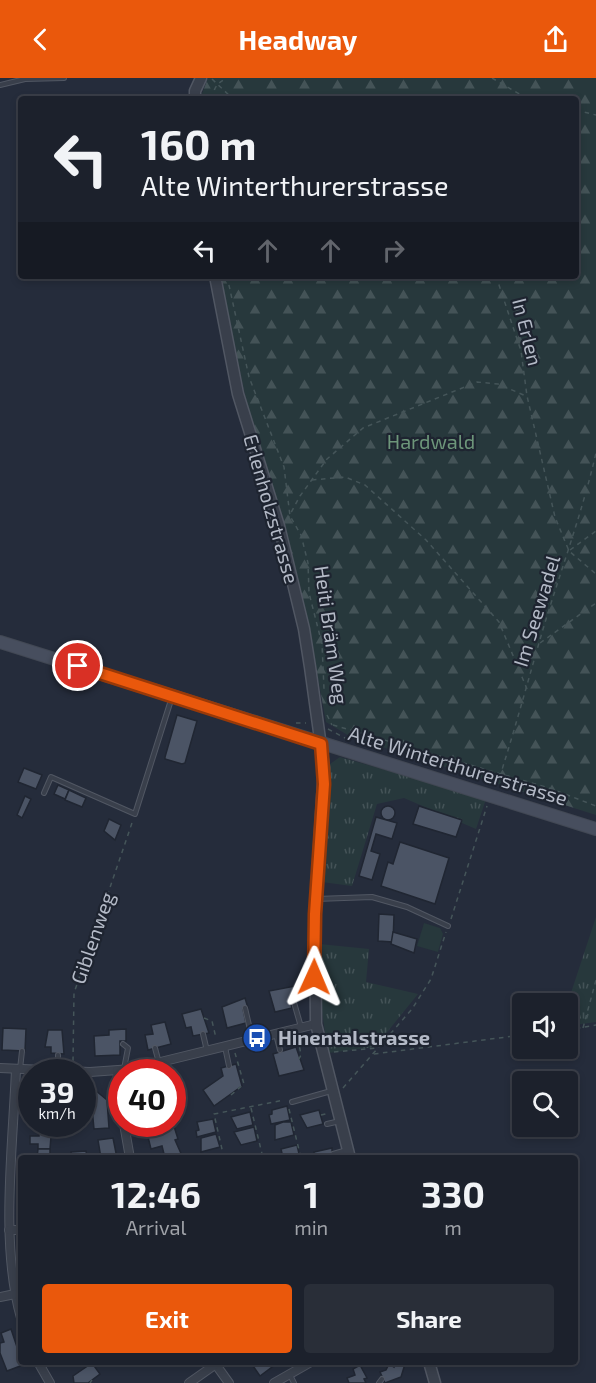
<!DOCTYPE html>
<html lang="en">
<head>
<meta charset="utf-8">
<style>
	body { margin:0; font-family:"Exo 2",sans-serif; background:#292e38; color:#f1f3f6; height:100vh; display:flex; flex-direction:column; font-size:22px; white-space:nowrap }
	* { box-sizing:border-box; margin:0 }
	p { font-size:20px; color:#a0a3a9 }
	.icon { flex:none; width:33px; height:33px; fill:none; stroke:currentColor; stroke-width:2; stroke-linecap:round; stroke-linejoin:round }
	.map { position:relative; flex:1; overflow:hidden }
	.side { position:absolute; left:18px; top:1077px; width:560px; height:210px; display:flex; flex-direction:column; background:#1c212c; border-radius:6px; box-shadow:0 3px 9px #0003,0 0 0 2px #3a3e48 }
	.side>* { flex:none }
	.top-card { position:absolute; left:18px; top:18px; width:561px; height:183px; border-radius:6px; box-shadow:0 3px 9px #0003,0 0 0 2px #3a3e48; background:#1c212c; color:#f1f3f6; overflow:hidden }
	.tools { position:absolute; left:512px; top:915px; display:grid; gap:12px }
	.tools a { display:grid; place-items:center; width:66px; height:66px; border-radius:6px; background:#1c212c; box-shadow:0 3px 9px #0003,0 0 0 2px #3a3e48; font-size:30px }
	.speed { position:absolute; left:18px; top:981px; display:flex; gap:12px; font-size:30px; font-weight:700; text-align:center }
	.speed>* { display:grid; place-content:center; width:78px; height:78px; border-radius:50%; background:#1c212c; box-shadow:0 3px 9px #0003,0 0 0 2px #3a3e48; line-height:1 }
	.speed small { font-size:15px; font-weight:400 }
	.speed .limit { border:9px solid #d22; background:#fff; color:#111 }
	.pin { position:absolute; display:grid; place-items:center; width:51px; height:51px; color:#fff; margin:-26px; border:3px solid #fff; border-radius:50%; box-shadow:0 2px 6px #0007 }
	.me { position:absolute; width:66px; margin:-33px; rotate:1deg; stroke-linejoin:round; filter:drop-shadow(0 0 4px #0008) }
	.turn { display:flex; align-items:center; gap:21px; height:126px; padding:0 24px; font-size:27px }
	.turn .icon { width:78px; height:78px; stroke-width:2.5 }
	.turn b { display:block; font-size:42px; line-height:51px }
	.lanes { display:flex; align-items:center; height:57px; padding:0 24px; background:#0003; justify-content:center; gap:30px; direction:ltr }
	.lanes .off { opacity:.35 }
	.eta { display:flex; justify-content:space-evenly; align-items:center; height:102px; text-align:center }
	.eta b { font-size:36px; font-weight:700; line-height:42px }
	.cta { display:flex; gap:12px; margin-top:auto; padding:12px 24px }
	.cta a { flex:1; height:69px; border-radius:6px; background:#ea580c; color:#fff; font-size:24px; font-weight:700; line-height:69px; text-align:center }
	.cta a+a { background:#292e38; color:#f1f3f6 }
	header { display:flex; justify-content:space-between; align-items:center; height:78px; padding:0 24px; background:#ea580c; color:#fff; font-size:27px; font-weight:700 }
	.map>svg:first-child { display:block }
	.grass { fill:url(#grass-tufts) }
	.forest { fill:url(#forest-firs) }
	.park { fill:#27383c }
	.building { fill:#4b5465; stroke:#202632; stroke-width:1.5 }
	.lines { fill:none; stroke-linecap:round; stroke-linejoin:round }
	.service-casing { stroke:#515763; stroke-width:6 }
	.minor-casing { stroke:#515763; stroke-width:10 }
	.tertiary-casing { stroke:#515763; stroke-width:13 }
	.secondary-casing { stroke:#424854; stroke-width:14 }
	.path { stroke:#455559; stroke-width:1.5; stroke-dasharray:4.5 4.5; stroke-linecap:butt }
	.service { stroke:#393f4b; stroke-width:4 }
	.minor { stroke:#393f4b; stroke-width:8 }
	.tertiary { stroke:#393f4b; stroke-width:10 }
	.secondary { stroke:#474e5e; stroke-width:12 }
	.route-casing { stroke:#983908; stroke-width:15 }
	.route { stroke:#ea580c; stroke-width:10 }
	.labels { text-anchor:middle; stroke-width:4.5; stroke-linejoin:round; paint-order:stroke }
	.street-label { font-size:20px; fill:#b4bac7; stroke:#1e2430 }
	.park-label { font-size:20px; fill:#6d967a; stroke:#1e2430 }
	.poi-label { font-size:20px; font-weight:bold; fill:#b4bac7; stroke:#1e2430; text-anchor:start }
</style>
</head>
<body>
<header><svg class="icon" aria-label="back" viewBox="0 0 24 24"><path d="M15 5l-7 7 7 7"/></svg>Headway<svg class="icon" aria-label="share" viewBox="0 0 24 24"><path d="M12 15V3M7 8l5-5 5 5M5 13v7h14v-7"/></svg></header>
<div class="map">
<svg width="596" height="1305" viewBox="0 0 596 1305">
	<defs>
		<pattern id="grass-tufts" width="24" height="20" patternUnits="userSpaceOnUse" patternTransform="scale(1.5)"><rect width="24" height="20" fill="#27383c"/><path d="M3 7l-1-3M5 7V3M7 7l1-3M15 17l-1-3M17 17v-4M19 17l1-3" fill="none" stroke="#445357"/></pattern>
		<pattern id="forest-firs" width="22" height="20" patternUnits="userSpaceOnUse" patternTransform="scale(1.5)"><rect width="22" height="20" fill="#27383c"/><path d="M5 1l3.5 6h-7zM16 11l3.5 6h-7z" fill="#445357"/></pattern>
	</defs>
	<rect width="100%" height="100%" fill="#252c3b"/>
	<g class="grass">
		<path d="M340 679 486 721 476 751 404 720 377 726 352 808 322 804 330 686Z"/>
		<path d="M596 839V944L567 948V927Z"/>
		<path d="M319 866 369 871 366 904 418 916 375 969 328 975 317 899Z"/>
	</g>
	<path class="forest" d="M208 0H596V737L351 659 326 644 310 556 292 481 250 341 220 198H576V21H200Z"/>
	<path class="park" d="M424 845 440 850 443 856 438 874 417 868Z"/>
	<g class="building">
		<path d="M177 637 197 643 185 685 182 686 165 681V679Z"/>
		<path d="M24 690 42 697 36 711 18 704Z"/>
		<path d="M58 707 69 712 65 721 54 716Z"/>
		<path d="M69 712 86 720 82 729 65 722Z"/>
		<path d="M25 718 31 721 22 740 17 737Z"/>
		<path d="M419 728 462 742 456 759 413 746Z"/>
		<circle cx="388" cy="735" r="7"/>
		<path d="M376 739 397 745 392 761 376 756 371 773 380 776 372 802 359 798Z"/>
		<path d="M109 741 121 747 115 762 104 753Z"/>
		<path d="M400 764 449 780 435 826 381 808 388 784 393 786Z"/>
		<path d="M379 836 394 837 393 864 378 863Z"/>
		<path d="M393 854 417 861 414 875 391 866Z"/>
		<path d="M295 908 298 919 290 922 292 930 275 934 269 913Z"/>
		<path d="M245 920 248 930 243 931 246 945 227 950 222 929Z"/>
		<path d="M201 931 209 955 193 958 191 949 186 950 182 936Z"/>
		<path d="M165 944 171 966 148 972 145 957 153 956 151 947Z"/>
		<path d="M3 950 26 951 25 973 2 972Z"/>
		<path d="M126 951V963H120V977L95 978 94 958 109 957V952Z"/>
		<path d="M48 952H62L64 976 51 975V969H45Z"/>
		<path d="M296 969 304 992 279 998 273 976Z"/>
		<path d="M236 986 242 1008 214 1028 203 1012 223 998 221 990Z"/>
		<path d="M82 1012H95L107 1022 109 1050 94 1051 92 1030 82 1027Z"/>
		<path d="M287 1028 290 1042 271 1046 269 1037 272 1036V1032Z"/>
		<path d="M319 1032 323 1046 307 1050 300 1037Z"/>
		<path d="M250 1034 253 1047 237 1051 231 1039Z"/>
		<path d="M213 1041 216 1054 197 1059 196 1053 199 1052 197 1044Z"/>
		<path d="M283 1044H291L294 1057 275 1062V1047Z"/>
		<path d="M173 1045 178 1061 175 1062 183 1080H165L162 1068 151 1071 148 1059 153 1058 155 1050Z"/>
		<path d="M39 1046H52L50 1071H38V1066H30V1058H39Z"/>
		<path d="M254 1049 257 1063 241 1067 234 1054Z"/>
		<path d="M216 1056 220 1069 201 1074V1060Z"/>
		<path d="M113 1060 117 1080H101L98 1062Z"/>
		<path d="M297 1067 300 1080H283L281 1071Z"/>
		<path d="M332 1070V1080H315L314 1074Z"/>
		<path d="M38 1071H50V1080H37Z"/>
		<path d="M86 1073 87 1080H72L71 1074Z"/>
		<path d="M11 1251 23 1287 7 1293 0 1275V1265L4 1264 1 1255Z"/>
		<path d="M253 1284H275L276 1286 260 1298 251 1285Z"/>
		<path d="M395 1284 405 1286 401 1299 385 1305 380 1294 386 1292 389 1286 394 1289Z"/>
		<path d="M92 1285 100 1296 88 1305H74L73 1298Z"/>
		<path d="M360 1287 367 1300 364 1301 366 1305H349L347 1300 355 1297 353 1291Z"/>
	</g>
	<g class="lines">
		<g class="service-casing">
			<g id="service">
				<path d="M0 7 25 1 64 0"/>
				<path d="M44 715 51 699 135 736 171 622"/>
				<path d="M316 821 372 819 407 829 448 848"/>
				<path d="M293 921 301 949"/>
				<path d="M245 930 252 960"/>
				<path d="M203 956 207 973"/>
				<path d="M276 956 280 972"/>
				<path d="M123 966 128 970 124 991"/>
				<path d="M225 969 229 988"/>
				<path d="M155 970 159 985"/>
				<path d="M20 991 22 973"/>
				<path d="M58 992V977"/>
				<path d="M292 1024 331 1013"/>
				<path d="M327 1046 340 1043"/>
				<path d="M333 1076 347 1072"/>
				<path d="M290 1297 294 1305"/>
				<path d="M379 1305 382 1301"/>
			</g>
		</g>
		<g class="minor-casing">
			<g id="minor">
				<path d="M0 990 90 994 132 991 316 946"/>
				<path d="M16 991C13 1069 0 1165 21 1240"/>
				<path d="M117 993 122 1026"/>
				<path d="M124 1046 130 1080"/>
				<path d="M9 1152H21"/>
				<path d="M0 1219 15 1216"/>
				<path d="M38 1284 50 1305"/>
				<path d="M214 1284 229 1305"/>
				<path d="M189 1305 216 1286"/>
				<path d="M274 1305 311 1284"/>
			</g>
		</g>
		<g class="tertiary-casing">
			<g id="tertiary">
				<path d="M195 21V13L201 0"/>
				<path d="M215 198 238 316 279 448 304 551 310 589 324 690 315 836 316 946 350 1080"/>
				<path d="M429 1284 435 1305"/>
			</g>
		</g>
		<g class="secondary-casing">
			<path id="secondary" d="M0 564 596 751"/>
		</g>
		<g class="path">
			<path d="M492 0 528 21"/>
			<path d="M212 1 233 21"/>
			<path d="M213 21C213 10 217 5 227 0"/>
			<path d="M576 32 596 37"/>
			<path d="M227 198 249 299 284 389 290 438 301 457 308 485 309 515 322 566 324 611"/>
			<path d="M496 198 521 273 527 318 555 439 569 473 596 496"/>
			<path d="M312 402 345 399 365 407 426 462 499 544 527 611"/>
			<path d="M287 442 300 418 327 381 363 350 477 304 498 306 526 318"/>
			<path d="M570 472 596 453"/>
			<path d="M540 565 596 525"/>
			<path d="M327 637 332 647"/>
			<path d="M296 645H306"/>
			<path d="M333 647 549 710 596 728"/>
			<path d="M328 651 345 660"/>
			<path d="M495 707 500 698C514 654 526 610 539 565 557 502 581 440 596 375"/>
			<path d="M451 841 487 728"/>
			<path d="M204 940 212 943 216 960"/>
			<path d="M583 950 596 902"/>
			<path d="M567 952 596 947"/>
			<path d="M298 960 301 977 299 981"/>
			<path d="M334 974 377 970"/>
			<path d="M374 976 522 957"/>
			<path d="M73 983 74 915 133 742"/>
			<path d="M343 1010 412 931 431 901 446 854"/>
			<path d="M231 1017 244 1006 235 975"/>
			<path d="M251 1030 263 1080"/>
			<path d="M289 1031 301 1080"/>
			<path d="M321 1037 329 1035"/>
			<path d="M224 1080 214 1036 284 1022"/>
			<path d="M90 1305 92 1302"/>
		</g>
		<use href="#service" class="service"/>
		<use href="#minor" class="minor"/>
		<use href="#tertiary" class="tertiary"/>
		<use href="#secondary" class="secondary"/>
	</g>
	<g class="lines">
		<g class="route-casing">
			<path id="route" d="M78 588 321 666 324 706 315 836 314 899"/>
		</g>
		<use href="#route" class="route"/>
	</g>
	<defs>
		<g id="bus-disc" transform="scale(1.5)"><circle r="9.5" fill="#1a4fb4" stroke="#1e2430"/><path d="M-5-6H5V4H4V6H2V4H-2V6H-4V4H-5ZM-3.5-4V0h7V-4ZM-3.5 1.2v1.5H-2V1.2ZM2 1.2v1.5H3.5V1.2Z" fill="#fff"/></g>
	</defs>
	<g fill-rule="evenodd">
		<use href="#bus-disc" x="257" y="960"/>
	</g>
	<g class="labels">
		<g class="street-label">
			<text transform="translate(527 254) rotate(76)" y="7">In Erlen</text>
			<text transform="translate(271 431) rotate(74)" y="7">Erlenholzstrasse</text>
			<text transform="translate(537 533) rotate(-73)" y="7">Im Seewadel</text>
			<text transform="translate(331 557) rotate(82)" y="7">Heiti Bräm Weg</text>
			<text transform="translate(458 688) rotate(17)" y="7">Alte Winterthurerstrasse</text>
			<text transform="translate(93 860) rotate(-71)" y="7">Giblenweg</text>
		</g>
		<g class="park-label">
			<text x="431" y="371">Hardwald</text>
		</g>
		<g class="poi-label">
			<text x="278" y="967">Hinentalstrasse</text>
		</g>
	</g>
</svg>
<div class="tools">
<a><svg class="icon" aria-label="sound" viewBox="0 0 24 24"><path d="M4 9h4l5-4v14l-5-4H4zM17 9q2 3 0 6"/></svg></a>
<a><svg class="icon" aria-label="search" viewBox="0 0 24 24"><circle cx="10" cy="10" r="6"/><path d="M15 15l6 6"/></svg></a>
</div>
<div class="speed"><div>39<small>km/h</small></div><div class="limit">40</div></div>
<div class="pin" style="left:78px;top:588px;background:#d93025"><svg class="icon" aria-label="arrive" viewBox="0 0 24 24"><path d="M6 21V4h12l-3 4 3 4H6"/></svg></div>
<svg class="me" style="left:314px;top:899px" viewBox="-20 -20 40 40"><path d="M0-17L14 15 0 8-14 15z" fill="#ea580c" stroke="#fff" stroke-width="4"/></svg>
<div class="top-card">
<div class="turn"><svg class="icon" aria-label="left" viewBox="0 0 24 24"><path d="M17 20v-9H6M10 6l-5 5 5 5"/></svg><div><b>160 m</b>Alte Winterthurerstrasse</div></div>
<div class="lanes"><svg class="icon" aria-label="left" viewBox="0 0 24 24"><path d="M17 20v-9H6M10 6l-5 5 5 5"/></svg><svg class="icon off" aria-label="ahead" viewBox="0 0 24 24"><path d="M12 20V5M6 11l6-6 6 6"/></svg><svg class="icon off" aria-label="ahead" viewBox="0 0 24 24"><path d="M12 20V5M6 11l6-6 6 6"/></svg><svg class="icon off" aria-label="right" viewBox="0 0 24 24"><path d="M7 20v-9h11M14 6l5 5-5 5"/></svg></div>
</div>
<section class="side">
<div class="eta">
<div><b>12:46</b><p>Arrival</p></div>
<div><b>1</b><p>min</p></div>
<div><b>330</b><p>m</p></div>
</div>
<div class="cta"><a>Exit</a><a>Share</a></div>
</section>
</div>
</body>
</html>
